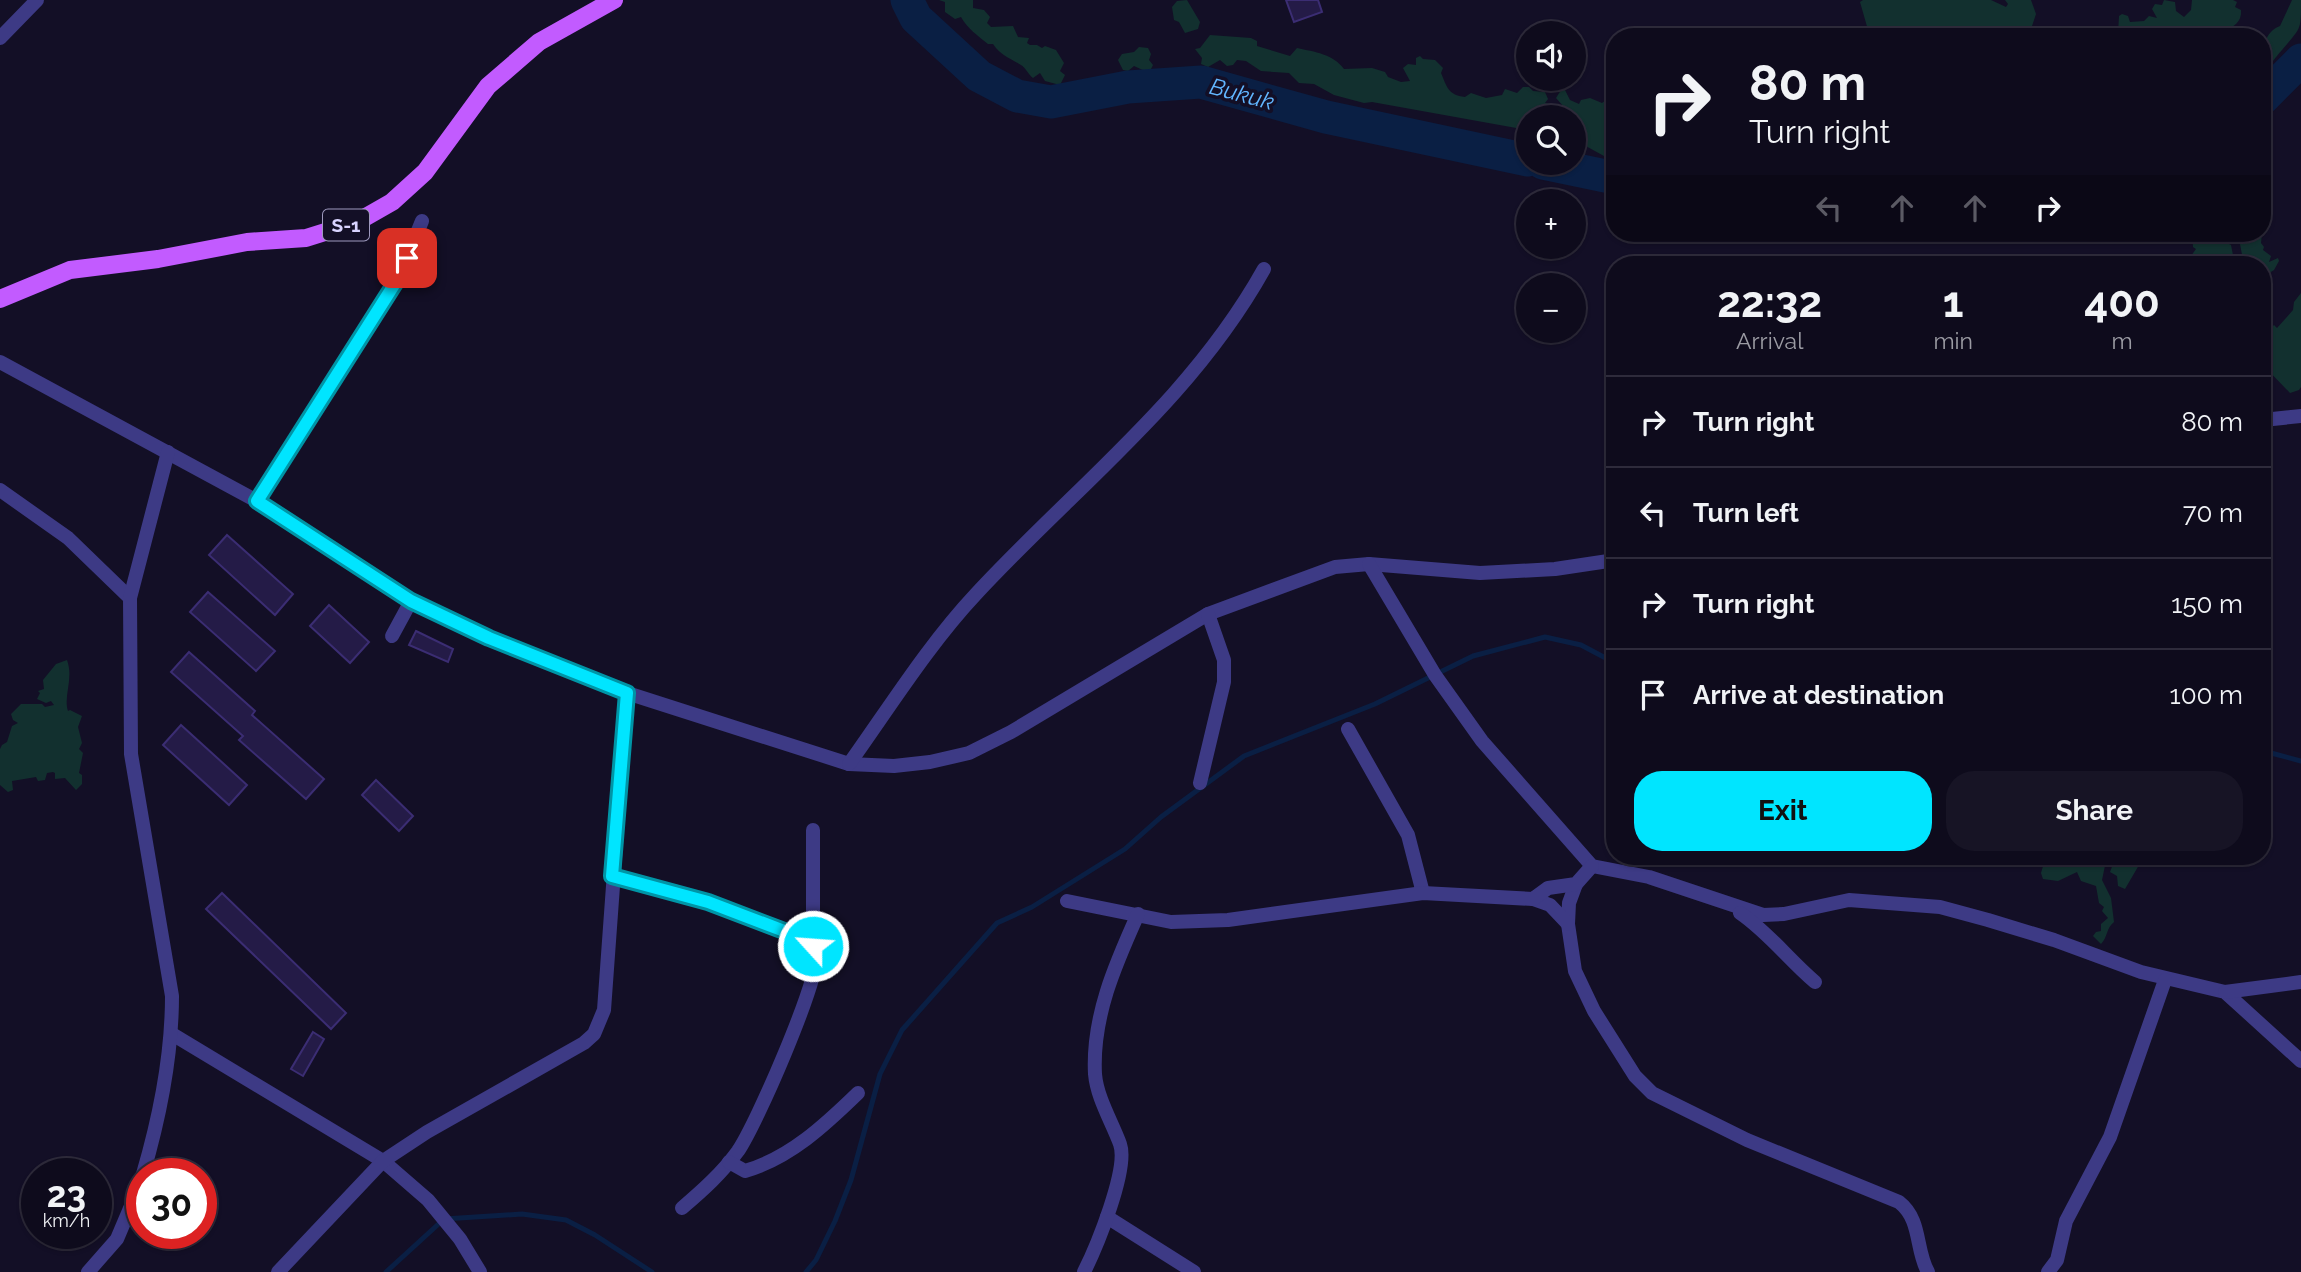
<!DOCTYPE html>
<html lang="en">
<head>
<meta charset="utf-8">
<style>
	body { margin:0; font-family:Raleway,sans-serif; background:#171425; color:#f1f3f6; height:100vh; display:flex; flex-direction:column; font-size:26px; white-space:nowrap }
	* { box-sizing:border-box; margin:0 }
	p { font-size:23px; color:#9b9ba3 }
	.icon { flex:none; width:38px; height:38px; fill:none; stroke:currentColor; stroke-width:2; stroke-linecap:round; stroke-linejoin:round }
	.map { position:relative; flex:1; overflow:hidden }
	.sheet { position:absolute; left:1606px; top:256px; width:665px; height:609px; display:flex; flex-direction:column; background:#0e0b1c; border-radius:28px; box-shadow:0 2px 5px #0004,0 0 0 2px #2e2b3b }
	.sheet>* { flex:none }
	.hud { position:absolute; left:1606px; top:28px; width:665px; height:214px; border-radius:28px; box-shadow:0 2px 5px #0004,0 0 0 2px #2e2b3b; background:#0e0b1c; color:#f1f3f6; overflow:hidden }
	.tools { position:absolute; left:1516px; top:21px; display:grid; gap:14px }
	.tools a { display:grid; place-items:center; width:70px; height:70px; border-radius:50%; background:#0e0b1c; box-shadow:0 2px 5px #0004,0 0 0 2px #2e2b3b; font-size:35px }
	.speed { position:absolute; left:21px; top:1158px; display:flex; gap:14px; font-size:35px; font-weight:700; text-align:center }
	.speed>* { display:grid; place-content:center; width:91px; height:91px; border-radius:50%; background:#0e0b1c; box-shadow:0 2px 5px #0004,0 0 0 2px #2e2b3b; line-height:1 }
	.speed small { font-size:18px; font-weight:400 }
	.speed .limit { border:10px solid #d22; background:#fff; color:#111 }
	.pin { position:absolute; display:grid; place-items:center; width:60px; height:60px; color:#fff; margin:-30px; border-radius:14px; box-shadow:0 4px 10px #0006 }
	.me { position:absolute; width:77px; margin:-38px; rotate:296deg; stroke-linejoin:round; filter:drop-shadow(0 0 5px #0008) }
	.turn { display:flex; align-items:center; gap:24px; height:147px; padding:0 28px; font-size:32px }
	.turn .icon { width:91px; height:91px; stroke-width:2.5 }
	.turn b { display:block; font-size:49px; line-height:60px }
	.lanes { display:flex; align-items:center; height:66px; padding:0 28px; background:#0003; justify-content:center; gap:35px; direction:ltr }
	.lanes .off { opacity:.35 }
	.eta { display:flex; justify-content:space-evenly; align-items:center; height:119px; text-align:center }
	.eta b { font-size:42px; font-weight:700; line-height:49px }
	.button { display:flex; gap:14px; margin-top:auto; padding:14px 28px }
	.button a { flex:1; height:80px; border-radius:28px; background:#00e5ff; color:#111; font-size:28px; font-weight:700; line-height:80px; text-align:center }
	.button a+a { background:#171425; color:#f1f3f6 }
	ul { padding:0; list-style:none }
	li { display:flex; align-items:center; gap:21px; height:91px; padding:0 28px; border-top:2px solid #2e2b3b }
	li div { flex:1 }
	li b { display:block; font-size:26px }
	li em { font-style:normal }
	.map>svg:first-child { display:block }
	.green { fill:#12302f }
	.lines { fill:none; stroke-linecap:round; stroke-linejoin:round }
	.stream { stroke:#0a1f44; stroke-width:5 }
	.river { stroke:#0a1f44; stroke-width:33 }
	.building { fill:#241b47; stroke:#3b2d73; stroke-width:2 }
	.street { stroke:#3d3a85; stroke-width:14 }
	.primary { stroke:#c25bff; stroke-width:18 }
	.route-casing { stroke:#0095a6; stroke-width:18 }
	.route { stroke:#00e5ff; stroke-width:12 }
	.labels { text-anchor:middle; stroke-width:7; stroke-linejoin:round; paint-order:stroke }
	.shield { fill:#130f26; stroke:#9e99be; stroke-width:2 }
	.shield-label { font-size:19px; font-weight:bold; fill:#d9d4ff }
	.water-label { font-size:23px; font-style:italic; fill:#62b6ff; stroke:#130f26 }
</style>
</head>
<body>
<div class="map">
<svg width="2301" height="1272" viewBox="0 0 2301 1272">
	<rect width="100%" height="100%" fill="#130f26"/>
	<g class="green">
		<path d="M939 0H973V8L984 10 990 17 987 23 991 27 1013 26 1018 37 1029 38 1027 43 1030 45H1037L1042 48 1045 46 1056 50 1064 63 1060 71 1065 75 1060 85 1045 81 1040 73 1033 78C1028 74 1026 68 1021 65 1010 58 1001 56 993 44H988C978 36 967 28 961 17L955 19 945 12V2Z"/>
		<path d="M1187 0 1200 22 1198 29 1185 33 1179 22 1174 20 1172 7 1177 1Z"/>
		<path d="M1863 0H1991L2006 7 2008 4 2005 0H2031L2036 14 2031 29 2041 30 2046 37H1870L1860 2Z"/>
		<path d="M2164 0 2175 2 2176 11 2184 17 2191 10 2192 0H2233L2237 2 2235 7 2241 10C2242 22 2234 27 2223 31L2225 37H2114L2118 34 2119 16 2122 14 2128 16 2130 22 2144 21 2149 16 2157 18 2152 9 2155 4 2162 5Z"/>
		<path d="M2292 0H2301C2301 32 2301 27 2282 50 2275 57 2272 65 2263 70 2263 52 2262 33 2280 26Z"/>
		<path d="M1210 35 1251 38 1257 41V46L1290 56 1297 48C1315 52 1333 54 1344 69L1372 68 1385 72 1388 77 1401 82 1410 81 1403 68 1408 64 1416 65V58L1420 56 1423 59 1435 60 1443 68 1441 73C1447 87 1448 95 1465 97L1471 93 1486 98 1502 95 1505 89 1517 93 1523 87H1529L1533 91 1545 92 1548 99 1545 103 1564 107 1556 98 1561 90H1565L1570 100 1579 104 1581 100 1590 98 1602 103 1606 100 1615 105V151L1604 156 1573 139V117H1528V130L1372 102 1364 103 1334 95 1314 84 1299 83 1289 73 1261 71 1246 61 1237 60 1233 65 1227 66 1220 60 1208 67 1201 64 1202 58 1195 49 1200 48Z"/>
		<path d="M1139 47 1148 48 1151 54 1149 60 1153 65 1151 69 1145 71 1134 66 1128 71 1123 70 1118 60 1122 54 1134 52Z"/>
		<path d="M2192 233H2204L2205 239 2211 233H2223L2227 243 2231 245 2233 255 2243 260 2240 244 2244 239 2236 235 2237 233H2262L2261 243 2264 247 2263 250 2271 256 2269 262 2278 258 2279 261 2274 270 2263 277V264H2226L2223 261 2221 264H2212L2209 257 2204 264 2193 263 2191 256 2196 249 2193 247Z"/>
		<path d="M2301 293V387L2299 390 2290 393 2263 365V320L2271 328 2274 325 2277 328 2293 310 2294 302Z"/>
		<path d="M67 660C74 679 63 696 68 711L70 710 82 716 78 727 82 743 79 749 83 753 79 773 82 775V784L76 790 65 778 55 779V773L53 772 47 773 45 780 38 781 36 777 12 781 13 790 8 792 0 785V749L2 745 7 742 12 726 18 723 13 720 11 714 21 704H42L45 707 54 705 51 701 46 703 37 699 40 693 38 691 44 689 43 680 56 664Z"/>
		<path d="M2046 856H2107L2102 880 2111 898 2114 922C2106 928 2108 937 2101 944L2093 936 2096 932 2101 931V924L2108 918 2102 911 2104 907 2099 903 2096 886 2081 881 2077 872 2058 881 2043 879 2041 873Z"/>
		<path d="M2116 856H2138L2136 863 2139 865 2125 889 2118 886 2117 876 2110 872Z"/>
	</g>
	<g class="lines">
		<g class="stream">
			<path d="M2263 755 2271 753 2301 761"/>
			<path d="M386 1272 444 1219 522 1214 566 1220 595 1235 652 1272"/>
			<path d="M806 1272 816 1260 835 1221 851 1180 880 1074 902 1030 997 923 1032 907 1125 849 1161 817 1244 756 1375 704 1473 656 1545 637 1581 645 1615 663"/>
		</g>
		<g class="river">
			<path d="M907 0 916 18 979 76 1017 96 1051 102 1128 87 1201 82 1326 117 1528 160"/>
			<path d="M2263 98 2301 60"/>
			<path d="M1543 163 1615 178"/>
		</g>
	</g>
	<g class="building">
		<path d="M1286 0H1318L1322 12 1294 22Z"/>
		<path d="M227 535 293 594 275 615 209 555Z"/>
		<path d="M208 592 275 651 256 671 190 612Z"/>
		<path d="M329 605 369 642 350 663 310 626Z"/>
		<path d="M416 631 453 649 448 662 409 645Z"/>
		<path d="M189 652 255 711 252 715 324 779 306 799 239 740 243 736 171 672Z"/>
		<path d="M181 725 247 785 229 805 163 745Z"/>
		<path d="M376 780 413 816 399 831 362 795Z"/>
		<path d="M222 893 346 1013 331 1029 206 909Z"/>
		<path d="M313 1032 324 1039 303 1076 291 1069Z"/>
	</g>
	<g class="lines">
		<g class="street">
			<path d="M0 38 37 0"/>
			<path d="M0 362 257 501 411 601 489 638 627 693 849 764 894 766 930 762 969 753 1011 732 1208 614 1335 567 1369 564 1480 573 1555 569 1615 560"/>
			<path d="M2263 420 2301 416"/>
			<path d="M0 490 68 538 130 598"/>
			<path d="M257 501 399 277 422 221"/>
			<path d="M1369 564 1435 675 1482 741 1592 866 1649 877 1763 915 1784 914 1849 900 1940 907 1988 920 2054 940 2141 972 2225 992 2301 1061"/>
			<path d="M392 636 411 601"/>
			<path d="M1348 729 1408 835 1423 893"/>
			<path d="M849 764C889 708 929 644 976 594 1076 486 1191 400 1264 269"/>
			<path d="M1200 783 1224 682V660L1208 614"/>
			<path d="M612 876 708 902 800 937 813 945 817 953C818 983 757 1123 738 1151 722 1173 703 1190 682 1208"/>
			<path d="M1576 884 1569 903 1568 924 1575 971 1594 1011 1635 1076 1652 1093 1747 1140 1899 1202C1922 1220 1915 1249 1928 1272"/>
			<path d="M1533 899 1550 905 1568 924"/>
			<path d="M1067 901 1171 922 1228 920 1423 893 1533 899 1548 888 1576 884 1592 866"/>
			<path d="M1740 913C1768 932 1789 960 1815 982"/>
			<path d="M813 945V830"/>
			<path d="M2225 992 2301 982"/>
			<path d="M172 1034 383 1161 428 1200 460 1239 480 1272"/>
			<path d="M729 1162 745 1171C790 1158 825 1125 858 1093"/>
			<path d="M143 1174C160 1116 172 1057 172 996L131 754 130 598 168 452"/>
			<path d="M1107 1217 1194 1272"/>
			<path d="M88 1272 117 1239 142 1180"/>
			<path d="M278 1272 383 1161 427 1132 584 1043 594 1034 604 1010 627 693"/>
			<path d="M1084 1272C1096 1248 1129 1169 1120 1144 1112 1122 1097 1098 1095 1074 1092 1017 1115 965 1138 914"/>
			<path d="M2048 1272 2057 1260 2066 1221 2110 1137 2165 980"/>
		</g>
		<path class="primary" d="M0 299 70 270 158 259 247 242 306 238 357 222 392 202 425 172 488 86 539 42 614 0"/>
	</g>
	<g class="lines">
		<g class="route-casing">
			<path id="route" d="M407 258 399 277 257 501 411 601 489 638 627 693 612 876 708 902 800 937 813 946"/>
		</g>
		<use href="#route" class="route"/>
	</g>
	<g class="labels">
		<rect class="shield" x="323" y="209.5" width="46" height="31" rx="5"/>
		<g class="shield-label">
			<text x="346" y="232">S-1</text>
		</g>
		<g class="water-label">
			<text transform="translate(1242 94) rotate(15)" y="8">Bukuk</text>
		</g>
	</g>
</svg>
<div class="tools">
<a><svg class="icon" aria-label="sound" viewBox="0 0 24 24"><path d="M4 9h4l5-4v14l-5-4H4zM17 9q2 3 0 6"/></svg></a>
<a><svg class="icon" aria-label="search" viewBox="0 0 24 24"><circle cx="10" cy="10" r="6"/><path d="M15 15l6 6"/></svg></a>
<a>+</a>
<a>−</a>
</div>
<div class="speed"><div>23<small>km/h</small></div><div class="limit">30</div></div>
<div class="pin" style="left:407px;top:258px;background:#d93025"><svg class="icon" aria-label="arrive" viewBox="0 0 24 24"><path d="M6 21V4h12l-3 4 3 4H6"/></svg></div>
<svg class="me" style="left:813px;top:946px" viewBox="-20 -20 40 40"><circle r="17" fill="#00e5ff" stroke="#fff" stroke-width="3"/><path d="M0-11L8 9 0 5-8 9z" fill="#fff"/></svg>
<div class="hud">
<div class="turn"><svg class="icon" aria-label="right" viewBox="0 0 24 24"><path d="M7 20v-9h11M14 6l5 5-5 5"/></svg><div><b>80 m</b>Turn right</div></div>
<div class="lanes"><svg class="icon off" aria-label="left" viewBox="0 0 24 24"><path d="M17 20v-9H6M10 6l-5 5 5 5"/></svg><svg class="icon off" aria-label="ahead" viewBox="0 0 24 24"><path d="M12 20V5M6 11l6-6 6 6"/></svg><svg class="icon off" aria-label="ahead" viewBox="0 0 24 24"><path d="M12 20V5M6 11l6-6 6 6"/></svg><svg class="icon" aria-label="right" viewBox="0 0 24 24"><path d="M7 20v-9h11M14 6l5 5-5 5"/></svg></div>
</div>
<section class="sheet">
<div class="eta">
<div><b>22:32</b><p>Arrival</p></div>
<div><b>1</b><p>min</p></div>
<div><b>400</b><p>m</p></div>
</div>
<ul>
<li><svg class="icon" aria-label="right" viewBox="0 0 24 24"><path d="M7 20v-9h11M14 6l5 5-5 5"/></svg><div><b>Turn right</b></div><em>80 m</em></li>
<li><svg class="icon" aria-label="left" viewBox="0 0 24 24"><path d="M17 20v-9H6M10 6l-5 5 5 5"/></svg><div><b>Turn left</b></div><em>70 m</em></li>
<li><svg class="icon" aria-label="right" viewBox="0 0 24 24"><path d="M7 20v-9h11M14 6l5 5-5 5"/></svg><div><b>Turn right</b></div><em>150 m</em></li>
<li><svg class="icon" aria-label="arrive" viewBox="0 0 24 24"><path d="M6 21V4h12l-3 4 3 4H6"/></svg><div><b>Arrive at destination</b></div><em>100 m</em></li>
</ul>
<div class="button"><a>Exit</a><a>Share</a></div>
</section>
</div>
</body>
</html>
